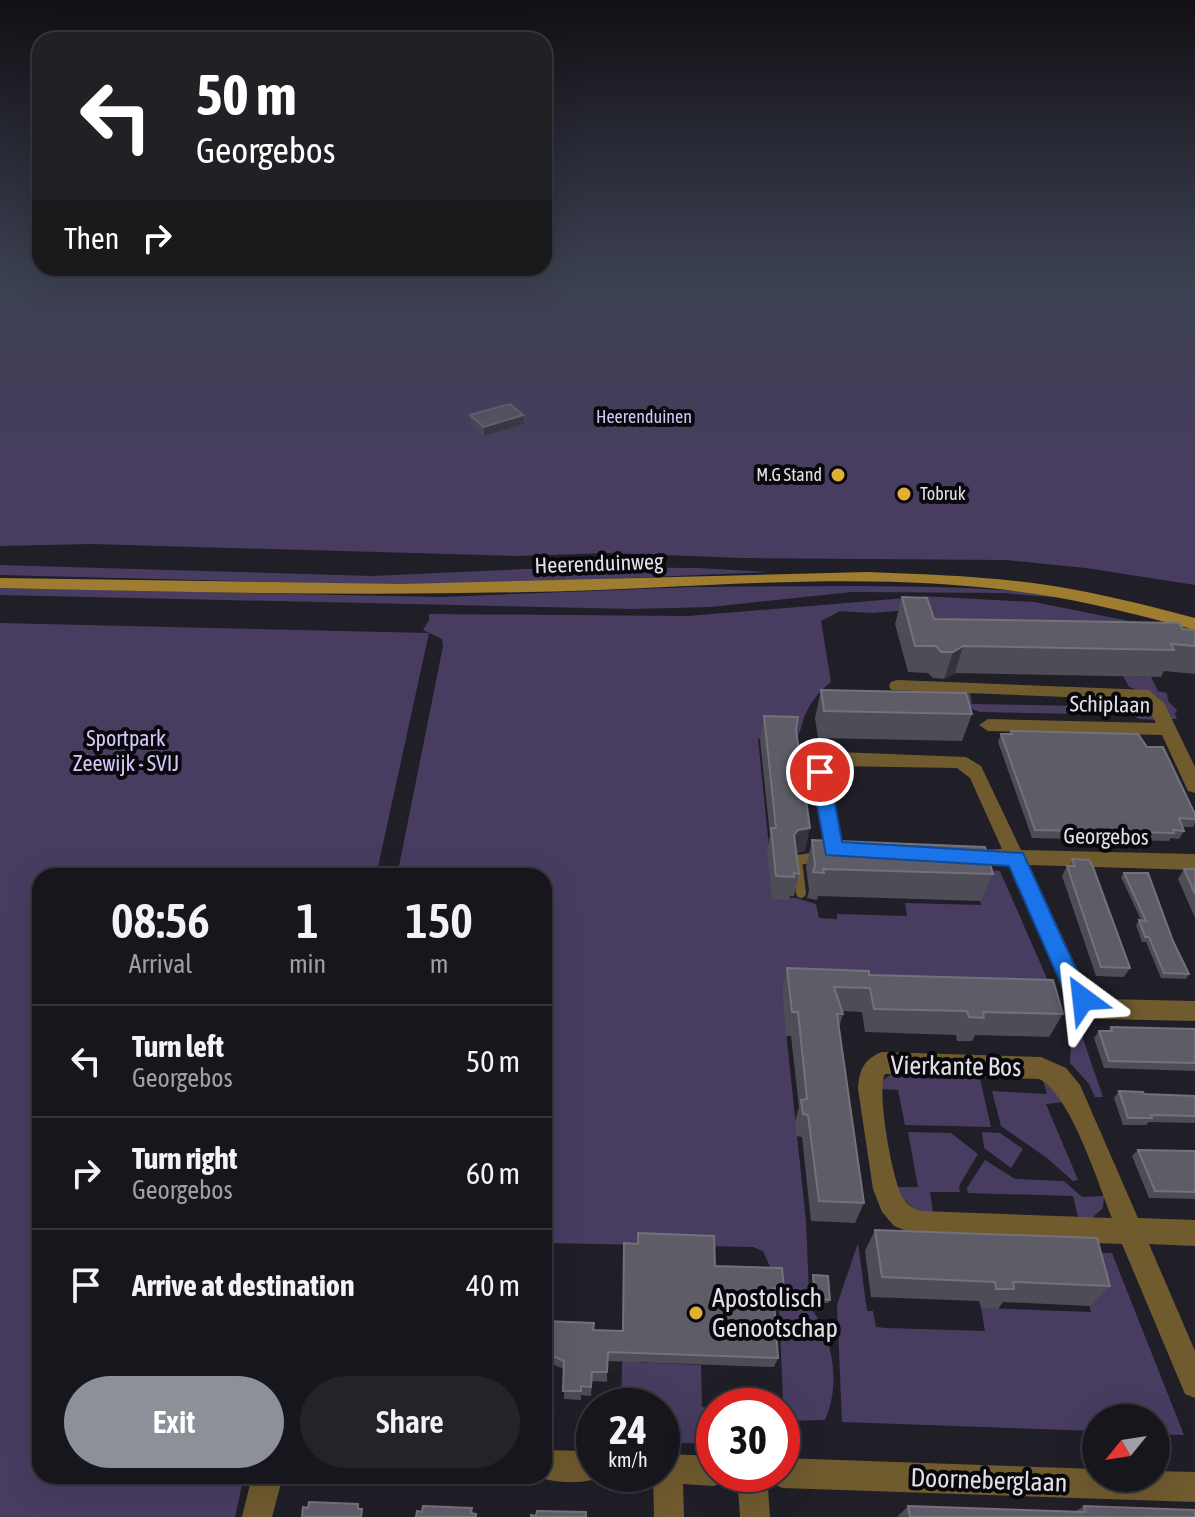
<!DOCTYPE html>
<html lang="en">
<head>
<meta charset="utf-8">
<style>
	body { margin:0; font-family:"Asap Condensed",sans-serif; background:#25232a; color:#f1f3f6; height:100vh; display:flex; flex-direction:column; font-size:30px; white-space:nowrap }
	* { box-sizing:border-box; margin:0 }
	p { font-size:26px; color:#9f9fa4 }
	.icon { flex:none; width:44px; height:44px; fill:none; stroke:currentColor; stroke-width:2; stroke-linecap:round; stroke-linejoin:round }
	.map { position:relative; flex:1; overflow:hidden }
	.panel { position:absolute; left:32px; top:868px; width:520px; height:616px; display:flex; flex-direction:column; background:#18161d; border-radius:24px; box-shadow:0 8px 32px #0002,0 0 0 2px #36353b }
	.panel>* { flex:none }
	.guide { position:absolute; left:32px; top:32px; width:520px; height:244px; border-radius:24px; box-shadow:0 8px 32px #0002,0 0 0 2px #36353b; background:#202124; color:#fff; overflow:hidden }
	.needle { width:52px; rotate:240deg }
	.fabs { position:absolute; left:1082px; top:1404px; display:grid; gap:16px }
	.fabs a { display:grid; place-items:center; width:88px; height:88px; border-radius:50%; background:#18161d; box-shadow:0 8px 32px #0002,0 0 0 2px #36353b; font-size:40px }
	.speed { position:absolute; left:576px; top:1388px; display:flex; gap:16px; font-size:40px; font-weight:700; text-align:center }
	.speed>* { display:grid; place-content:center; width:104px; height:104px; border-radius:50%; background:#18161d; box-shadow:0 8px 32px #0002,0 0 0 2px #36353b; line-height:1 }
	.speed small { font-size:20px; font-weight:400 }
	.speed .limit { border:12px solid #d22; background:#fff; color:#111 }
	.pin { position:absolute; display:grid; place-items:center; width:68px; height:68px; color:#fff; margin:-34px; border:4px solid #fff; border-radius:50%; box-shadow:0 2px 8px #0007 }
	.me { position:absolute; width:88px; margin:-44px; rotate:330deg; stroke-linejoin:round; filter:drop-shadow(0 0 6px #0008) }
	.turn { display:flex; align-items:center; gap:28px; height:168px; padding:0 32px; font-size:36px }
	.turn .icon { width:104px; height:104px; stroke-width:2.5 }
	.turn b { display:block; font-size:56px; line-height:68px }
	.then { display:flex; align-items:center; height:76px; padding:0 32px; background:#0003; gap:16px; font-size:30px }
	.eta { display:flex; justify-content:space-evenly; align-items:center; height:136px; text-align:center }
	.eta b { font-size:48px; font-weight:600; line-height:56px }
	.cta { display:flex; gap:16px; margin-top:auto; padding:16px 32px }
	.cta a { flex:1; height:92px; border-radius:48px; background:#8c9099; color:#fff; font-size:32px; font-weight:600; line-height:92px; text-align:center }
	.cta a+a { background:#25232a; color:#f1f3f6 }
	ul { padding:0; list-style:none }
	li { display:flex; align-items:center; gap:24px; height:112px; padding:0 32px; border-top:2px solid #36353b }
	li div { flex:1 }
	li b { display:block; font-size:30px }
	li em { font-style:normal }
	.map>svg:first-child { display:block }
	.green { fill:#483d61 }
	.lines { fill:none; stroke-linecap:round; stroke-linejoin:round }
	.service { stroke:#705b2e; stroke-width:10 }
	.minor { fill:#705b2e; fill-rule:evenodd }
	.secondary { fill:#9e7c30; fill-rule:evenodd }
	.wall { fill:#4e4c56 }
	.shaded-wall { fill:#35333d }
	.building { fill:#5e5c66; stroke:#73717a; stroke-width:2 }
	.route { fill:#1a73e8; stroke:#114b97; stroke-width:2 }
	.poi-dot { fill:#e2af34; stroke:#09080c; stroke-width:3 }
	.labels { text-anchor:middle; stroke-width:8; stroke-linejoin:round; paint-order:stroke }
	.far-park-label { font-size:18px; fill:#d5c7fb; stroke:#09080c }
	.far-poi-label { font-size:18px; fill:#e2e0e7; stroke:#09080c; text-anchor:end }
	.street-label { font-size:22px; fill:#e2e0e7; stroke:#09080c }
	.park-label { font-size:22px; fill:#d5c7fb; stroke:#09080c }
	.near-street-label { font-size:26px; fill:#e2e0e7; stroke:#09080c }
	.near-poi-label { font-size:26px; fill:#e2e0e7; stroke:#09080c; text-anchor:start }
</style>
</head>
<body>
<div class="map">
<svg width="1195" height="1517" viewBox="0 0 1195 1517">
	<rect width="100%" height="100%" fill="#201e27"/>
	<g class="green">
		<path d="M0 282H1195V585L1086 568 1006 560 743 558 610 553 516 556 92 544 0 546Z"/>
		<path d="M0 565 372 576 569 567 698 568 767 572 437 586 0 575Z"/>
		<path d="M859 586C936 587 1013 587 1089 600L1002 593 852 592 711 607 633 609 0 595V588L442 597 693 587Z"/>
		<path d="M922 596 1034 602 1149 625 949 642 928 614Z"/>
		<path d="M918 597 923 609 871 613 840 611 821 621 831 682C821 690 812 700 806 713 801 722 803 729 796 737L758 739 774 896 796 898 816 904 819 918 837 919V914L907 916 905 903 981 905 973 870 1000 871 1052 990 782 993 806 1221 809 1292 802 1296C831 1329 843 1379 825 1420L784 1421 778 1285 763 1251 753 1247 544 1243V876H397L443 646 442 639 423 630 429 620V614L688 616Z"/>
		<path d="M0 623 429 633 376 876H40V1476H244L235 1517H0Z"/>
		<path d="M1123 676 1151 677 1158 691 1167 693 1168 701 1177 710 1175 714 1177 719H1171L1157 696 1129 687Z"/>
		<path d="M922 690 970 692 972 704 1139 707 1134 699 1144 700 1157 720 1139 719 1132 715 980 712Z"/>
		<path d="M1072 1026H1086L1082 1036 1103 1097H1095L1089 1084 1070 1063Z"/>
		<path d="M893 1073 979 1074 991 1127 905 1125 898 1090 881 1089 883 1080Z"/>
		<path d="M1042 1077 1066 1102 1046 1104 1078 1180 1073 1181 1047 1158 1001 1126 992 1091 1047 1094Z"/>
		<path d="M908 1132 951 1133 978 1154 959 1186 960 1192H930L933 1213C913 1212 906 1204 897 1187H918Z"/>
		<path d="M982 1132 1000 1133 1023 1149 1011 1168 984 1148Z"/>
		<path d="M985 1160 1015 1179 1064 1181 1082 1197 1104 1196 1103 1208 1092 1218 1078 1217 1073 1196 968 1193 967 1188Z"/>
		<path d="M858 1243 867 1311H873L876 1327 886 1328 985 1331 981 1308 1091 1312 1076 1252 1112 1253 1184 1435 1156 1434V1418H1096V1431L842 1422 837 1305Z"/>
		<path d="M623 1326H632V1362L701 1365 702 1407 714 1408V1444L662 1442V1406H621Z"/>
	</g>
	<g class="lines">
		<path class="service" d="M801 893 797 860 820 857"/>
		<g class="minor">
			<path d="M897 680 1149 690 1164 703 1195 767V793L1188 791 1162 735 988 731 979 725 988 719 1156 723 1148 707 1139 700 891 690 889 686 891 682Z"/>
			<path d="M838 752 966 757 981 766 1021 850 1195 854V870L1029 865 1085 986 1104 999 1195 1001V1021L1100 1019 1069 1000 1009 865 959 861 956 856 959 851 1002 849 970 778 957 768 831 766 829 772 841 842 855 845 858 850 855 855 848 858 826 854 811 772 817 756Z"/>
			<path d="M882 1052 1041 1057 1066 1068 1080 1085 1138 1218 1195 1220V1246L1149 1244 1195 1351V1398L1185 1394 1122 1244 921 1237 894 1226 882 1212 873 1189 858 1089C859 1070 864 1059 882 1052ZM885 1074 1039 1079C1070 1093 1098 1183 1112 1218L921 1211C912 1208 907 1205 902 1196 892 1179 876 1089 885 1074Z"/>
			<path d="M544 1450 594 1451V1474H605C591 1486 552 1483 535 1476H544Z"/>
			<path d="M668 1454 714 1456V1474H728L724 1481 714 1486 683 1484 684 1517H654L653 1474H662V1457Z"/>
			<path d="M782 1458 1096 1469V1478H1156V1471L1195 1472V1502L782 1488 772 1483 768 1474H782Z"/>
			<path d="M737 1474H767L770 1517H740Z"/>
			<path d="M252 1476H283L272 1517H242Z"/>
		</g>
		<path class="secondary" d="M867 572C922 574 978 576 1033 583 1088 590 1141 604 1195 618V630C1142 616 1090 602 1036 594 868 568 695 589 527 592 351 596 176 592 0 588V578L400 584Z"/>
	</g>
	<g class="wall">
		<path d="M470 415H523L524 424 484 436 471 424Z"/>
		<path d="M902 597 934 619 1195 630V674L1164 671 1161 677 955 673 944 679 933 678 928 673 908 672 895 624Z"/>
		<path d="M821 690 972 714 962 741 818 738 815 718Z"/>
		<path d="M764 716 796 730 805 851 796 853 799 874 794 896H790L789 900 772 899 767 851 770 835 760 740Z"/>
		<path d="M1011 731 1195 819V823L1193 827H1183L1184 831 1179 839 1171 838 1169 841 1032 838 998 742 1001 734H1010Z"/>
		<path d="M812 840 993 874 981 901 818 896 817 900 807 898 809 890 806 867Z"/>
		<path d="M1072 859 1130 968 1124 977 1096 976 1062 876 1067 866H1069Z"/>
		<path d="M1184 869H1195V918L1178 879Z"/>
		<path d="M1124 873 1173 941 1189 974 1186 979 1161 978 1146 942H1142L1136 925 1139 920H1141L1121 877Z"/>
		<path d="M787 968 869 975 1063 1014 1049 1037 975 1035 972 1041H957L956 1035 865 1032 862 1012 842 1011 843 1014 839 1027 864 1203 855 1223 811 1221 802 1137 796 1136 795 1122 799 1107 791 1036H786L782 992Z"/>
		<path d="M1111 1027 1195 1029V1071L1104 1068 1094 1038 1099 1031H1108Z"/>
		<path d="M1119 1091 1144 1094 1195 1096V1123L1149 1122 1146 1125H1123L1114 1098Z"/>
		<path d="M1138 1150 1195 1151V1199L1149 1198 1132 1156Z"/>
		<path d="M875 1230 1110 1286 1090 1306 1003 1302 998 1309 981 1308 979 1301 871 1297 865 1251Z"/>
		<path d="M638 1233 715 1266 784 1289 780 1299H774L778 1358 774 1367 607 1361V1382L592 1381 591 1396 581 1395V1400L564 1399V1369L544 1361V1321L594 1330 623 1331Z"/>
		<path d="M813 1275 830 1300 828 1303H814L812 1278Z"/>
		<path d="M908 1506 1074 1512 1084 1506 1195 1517H898V1516Z"/>
	</g>
	<g class="shaded-wall">
		<path d="M523 415 524 424 484 436V427Z"/>
		<path d="M963 646 955 673 944 679 953 652Z"/>
		<path d="M810 828 805 851 793 853 794 835 798 830Z"/>
	</g>
	<g class="building">
		<path d="M510 404 523 415 484 427 470 415Z"/>
		<path d="M902 597 927 598 934 619 1179 623 1183 629 1195 630V646L1171 644 1174 650 963 646 953 652H941L936 646H915Z"/>
		<path d="M821 690 966 693 972 714 824 711Z"/>
		<path d="M764 716 798 717 796 730 810 828 798 830 794 835 799 874 794 873V877L776 876 771 828H776Z"/>
		<path d="M1011 731 1138 734 1147 747H1163L1195 814V819L1179 818 1184 831 1173 830 1174 833 1035 830 1001 734H1012Z"/>
		<path d="M812 840 985 847 993 874 823 869 824 873 813 872 815 865Z"/>
		<path d="M1072 859 1089 860 1093 867 1130 968 1101 967 1067 866H1075Z"/>
		<path d="M1184 869H1195V894Z"/>
		<path d="M1124 873H1148L1173 941 1189 974 1164 973 1149 937H1145L1139 920 1146 921Z"/>
		<path d="M787 968 869 971V975L1053 980 1063 1014 983 1012 984 1018 969 1017 967 1011 874 1009 870 988 834 987 843 1014H837L864 1203 819 1201 808 1115 803 1114 801 1100 807 1099 798 1012H792Z"/>
		<path d="M1111 1027 1195 1029V1063L1109 1061 1099 1031H1112Z"/>
		<path d="M1119 1091 1143 1092 1144 1094 1195 1096V1116L1151 1115 1152 1118H1128Z"/>
		<path d="M1138 1150 1195 1151V1192L1155 1191Z"/>
		<path d="M875 1230 1097 1238 1110 1286 1013 1282 1014 1289H996L995 1282 882 1277Z"/>
		<path d="M638 1233 714 1236 715 1266 782 1268 784 1289 773 1288 778 1358 608 1352 607 1372H592L591 1387 581 1386V1391H563L564 1361 544 1352V1321L594 1323 593 1330 623 1331 624 1243 638 1244Z"/>
		<path d="M813 1275 828 1276 830 1300 816 1299Z"/>
		<path d="M309 1502 358 1504V1509H362L361 1517H302L303 1507 308 1508Z"/>
		<path d="M423 1506 472 1508 471 1513 476 1514V1517H416L417 1511 422 1512Z"/>
		<path d="M908 1506 1085 1512 1084 1506 1195 1510V1517H910Z"/>
		<path d="M537 1511 586 1512V1517H531V1515L536 1516Z"/>
	</g>
	<linearGradient id="sky" x2="0" y2="1"><stop stop-color="#121015"/><stop offset="0.57" stop-color="#3c4152"/><stop offset="1" stop-color="#3c4152" stop-opacity="0"/></linearGradient>
	<rect width="1195" height="495" fill="url(#sky)"/>
	<path class="route" d="M820 765 829 772 842 842 1023 853 1081 980 1094 999 1091 1006C1077 1011 1073 1003 1065 993L1009 866 826 855 811 772Z"/>
	<g class="poi-dot">
		<circle cx="838" cy="475" r="8"/>
		<circle cx="904" cy="494" r="8"/>
		<circle cx="696" cy="1313" r="8"/>
	</g>
	<g class="labels">
		<g class="far-park-label">
			<text x="644" y="423">Heerenduinen</text>
		</g>
		<g class="far-poi-label">
			<text x="822" y="481">M.G Stand</text>
			<text x="920" y="500" text-anchor="start">Tobruk</text>
		</g>
		<g class="street-label">
			<text transform="translate(599 563) rotate(-2)" y="8">Heerenduinweg</text>
			<text transform="translate(1110 704) rotate(1)" y="8">Schiplaan</text>
			<text transform="translate(1106 836) rotate(1)" y="8">Georgebos</text>
		</g>
		<g class="park-label">
			<text x="126" y="746">Sportpark<tspan x="126" dy="25">Zeewijk - SVIJ</tspan></text>
		</g>
		<g class="near-street-label">
			<text transform="translate(956 1066) rotate(1)" y="9">Vierkante Bos</text>
			<text transform="translate(989 1480) rotate(2)" y="9">Doorneberglaan</text>
		</g>
		<g class="near-poi-label">
			<text x="712" y="1307">Apostolisch<tspan x="712" dy="30">Genootschap</tspan></text>
		</g>
	</g>
</svg>
<div class="fabs">
<a><svg class="needle" viewBox="-14 -14 28 28"><path d="M0-13l5 13h-10z" fill="#e53935"/><path d="M0 13l5-13h-10z" fill="#9f9fa4"/></svg></a>
</div>
<div class="speed"><div>24<small>km/h</small></div><div class="limit">30</div></div>
<div class="pin" style="left:820px;top:772px;background:#d93025"><svg class="icon" aria-label="arrive" viewBox="0 0 24 24"><path d="M6 21V4h12l-3 4 3 4H6"/></svg></div>
<svg class="me" style="left:1083px;top:999px" viewBox="-20 -20 40 40"><path d="M0-17L14 15 0 8-14 15z" fill="#1a73e8" stroke="#fff" stroke-width="4"/></svg>
<div class="guide">
<div class="turn"><svg class="icon" aria-label="left" viewBox="0 0 24 24"><path d="M17 20v-9H6M10 6l-5 5 5 5"/></svg><div><b>50 m</b>Georgebos</div></div>
<div class="then">Then<svg class="icon" aria-label="right" viewBox="0 0 24 24"><path d="M7 20v-9h11M14 6l5 5-5 5"/></svg></div>
</div>
<section class="panel">
<div class="eta">
<div><b>08:56</b><p>Arrival</p></div>
<div><b>1</b><p>min</p></div>
<div><b>150</b><p>m</p></div>
</div>
<ul>
<li><svg class="icon" aria-label="left" viewBox="0 0 24 24"><path d="M17 20v-9H6M10 6l-5 5 5 5"/></svg><div><b>Turn left</b><p>Georgebos</p></div><em>50 m</em></li>
<li><svg class="icon" aria-label="right" viewBox="0 0 24 24"><path d="M7 20v-9h11M14 6l5 5-5 5"/></svg><div><b>Turn right</b><p>Georgebos</p></div><em>60 m</em></li>
<li><svg class="icon" aria-label="arrive" viewBox="0 0 24 24"><path d="M6 21V4h12l-3 4 3 4H6"/></svg><div><b>Arrive at destination</b></div><em>40 m</em></li>
</ul>
<div class="cta"><a>Exit</a><a>Share</a></div>
</section>
</div>
</body>
</html>
